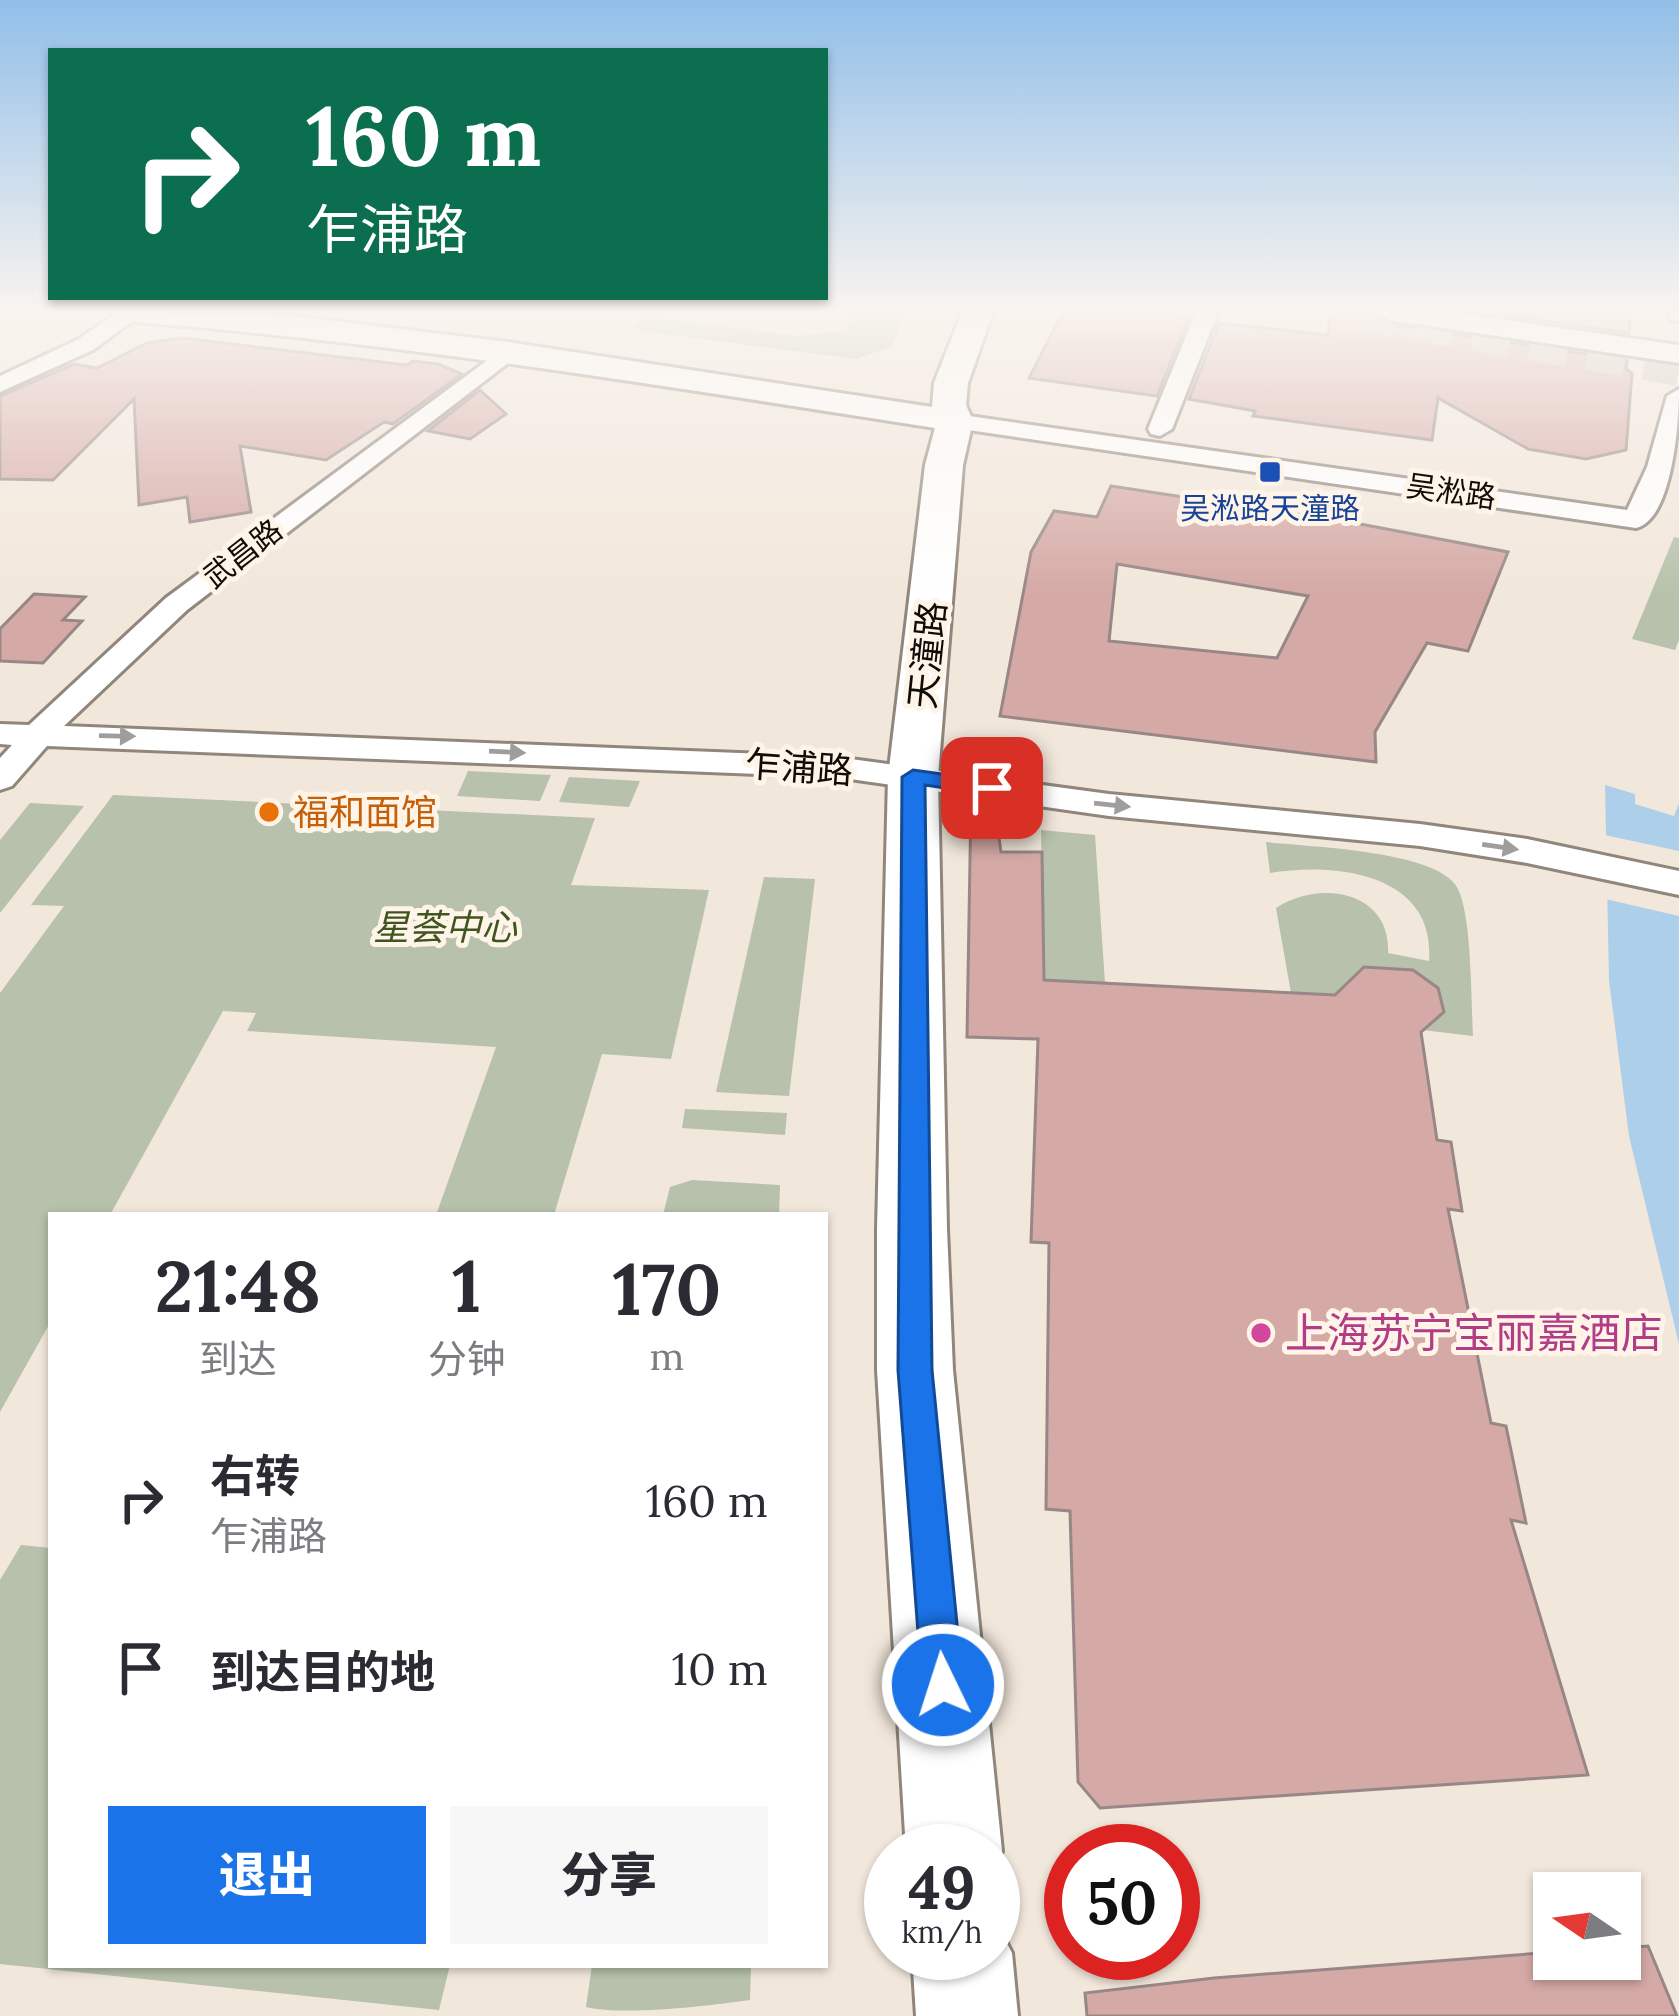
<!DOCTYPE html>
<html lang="zh">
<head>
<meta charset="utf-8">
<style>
	body { margin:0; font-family:Lora,"Noto Sans SC",serif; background:#f7f7f7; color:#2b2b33; height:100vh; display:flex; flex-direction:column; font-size:45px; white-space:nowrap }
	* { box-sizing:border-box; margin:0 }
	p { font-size:39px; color:#7c7c81 }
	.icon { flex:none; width:66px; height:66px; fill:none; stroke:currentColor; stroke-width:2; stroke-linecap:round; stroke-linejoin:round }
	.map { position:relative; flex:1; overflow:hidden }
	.details { position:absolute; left:48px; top:1212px; width:780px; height:756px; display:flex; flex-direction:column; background:#fff; border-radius:0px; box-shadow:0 3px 9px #0004 }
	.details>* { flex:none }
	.hud { position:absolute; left:48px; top:48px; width:780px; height:252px; border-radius:0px; box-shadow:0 3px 9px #0004; background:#0b6e4f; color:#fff; overflow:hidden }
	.needle { width:78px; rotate:283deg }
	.buttons { position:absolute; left:1533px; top:1872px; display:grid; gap:24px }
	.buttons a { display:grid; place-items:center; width:108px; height:108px; border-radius:0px; background:#fff; box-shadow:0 3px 9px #0004; font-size:60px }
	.speed { position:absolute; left:864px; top:1824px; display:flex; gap:24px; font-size:60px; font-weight:700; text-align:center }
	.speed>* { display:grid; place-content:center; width:156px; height:156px; border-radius:50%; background:#fff; box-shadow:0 3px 9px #0004; line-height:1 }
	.speed small { font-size:30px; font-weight:400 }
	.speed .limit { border:18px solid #d22; background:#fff; color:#111 }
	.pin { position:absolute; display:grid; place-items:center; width:102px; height:102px; color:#fff; margin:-51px; border-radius:24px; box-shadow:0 6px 18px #0006 }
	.me { position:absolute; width:132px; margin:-66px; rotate:356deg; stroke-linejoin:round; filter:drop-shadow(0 0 9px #0008) }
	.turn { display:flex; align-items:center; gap:42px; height:252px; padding:0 60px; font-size:54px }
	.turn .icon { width:156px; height:156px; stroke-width:2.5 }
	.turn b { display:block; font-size:84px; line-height:102px }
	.eta { display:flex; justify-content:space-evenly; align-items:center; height:204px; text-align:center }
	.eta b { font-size:72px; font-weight:800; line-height:84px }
	.button { display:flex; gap:24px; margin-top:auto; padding:24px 60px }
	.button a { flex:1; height:138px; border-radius:0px; background:#1a73e8; color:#fff; font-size:48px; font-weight:800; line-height:138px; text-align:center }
	.button a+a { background:#f7f7f7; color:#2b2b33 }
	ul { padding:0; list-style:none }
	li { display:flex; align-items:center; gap:36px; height:168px; padding:0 60px }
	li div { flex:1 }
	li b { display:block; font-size:45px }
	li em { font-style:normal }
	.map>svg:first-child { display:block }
	.green { fill:#b7c1ab }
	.water { fill:#aecfea }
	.pier { fill:#f2e7db }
	.building { fill:#d5a9a5; stroke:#978786; stroke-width:3; fill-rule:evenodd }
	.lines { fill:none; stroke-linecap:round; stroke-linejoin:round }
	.primary-tunnel { stroke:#d0c6bc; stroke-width:38; stroke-dasharray:38 20; stroke-linecap:butt }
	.minor-casing { stroke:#90867c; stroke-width:6 }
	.tertiary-casing { stroke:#90867c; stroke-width:6 }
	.secondary-casing { stroke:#90867c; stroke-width:6 }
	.minor { fill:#fff; fill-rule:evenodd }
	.tertiary { fill:#fff; fill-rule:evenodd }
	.secondary { fill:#fff; fill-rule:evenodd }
	.oneway { fill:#9f9e9d }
	.route { fill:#1a73e8; stroke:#114b97; stroke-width:3 }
	.transit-dot { fill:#1a4fb4; stroke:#fff4e8; stroke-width:4.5 }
	.food-dot { fill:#e8710a; stroke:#fff4e8; stroke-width:4.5 }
	.hotel-dot { fill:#d1479c; stroke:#fff4e8; stroke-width:4.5 }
	.labels { text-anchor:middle; stroke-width:10; stroke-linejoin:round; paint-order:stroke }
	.far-street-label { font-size:30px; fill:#100d09; stroke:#fff4e8 }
	.far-transit-label { font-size:30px; fill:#164399; stroke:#fff4e8 }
	.street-label { font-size:36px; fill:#100d09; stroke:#fff4e8 }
	.food-label { font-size:36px; fill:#c56008; stroke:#fff4e8; text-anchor:start }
	.park-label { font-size:36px; font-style:italic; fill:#40551f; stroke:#fff4e8 }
	.near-hotel-label { font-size:42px; fill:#b23c85; stroke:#fff4e8; text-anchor:start }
</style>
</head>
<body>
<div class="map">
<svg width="1679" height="2016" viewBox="0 0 1679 2016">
	<rect width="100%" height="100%" fill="#f2e7db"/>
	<g class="green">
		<path d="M855 312H907L891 347 856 359 640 331 635 326 646 316 796 336 847 330Z"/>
		<path d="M1674 537 1679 538V640L1675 650 1632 639Z"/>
		<path d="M468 771 551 775 540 801 457 796Z"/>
		<path d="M569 777 640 781 629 807 559 802Z"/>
		<path d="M113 795 595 818 571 885 709 890 671 1059 602 1054 554 1215H436L496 1047 247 1031 256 1013 223 1011 110 1215H51V1321L0 1412V993L64 906 31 905Z"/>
		<path d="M30 803 84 806 0 913V840Z"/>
		<path d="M1041 830 1095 835 1105 983 1044 980Z"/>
		<path d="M1266 842C1308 847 1440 850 1458 889 1472 918 1471 1000 1473 1036L1423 1030 1444 1011 1438 988 1413 970 1364 967 1349 981V996L1291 993 1276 908C1320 879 1391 891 1388 953L1429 961C1436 874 1336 862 1270 873Z"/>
		<path d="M764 877 815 879 789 1096 716 1092Z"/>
		<path d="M685 1109 787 1113 785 1135 682 1128Z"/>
		<path d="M692 1180 780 1185 779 1215H663L670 1187Z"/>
		<path d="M21 1545 51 1548V1965H450L439 2010 0 1964V1580Z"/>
		<path d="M592 1965H751L750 2000C707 2006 624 2016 586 2007Z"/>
	</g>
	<path class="water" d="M1605 785 1635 794V804L1674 816 1679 803V1344L1629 1136 1609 980Z"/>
	<path class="pier" d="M1600 834 1679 851V916L1601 898Z"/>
	<g class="building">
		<path d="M1063 312H1183L1180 318 1188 319 1157 396 1029 378Z"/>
		<path d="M1330 312H1372L1388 324 1627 360 1626 369 1632 373 1626 450 1586 459 1528 449 1438 398 1432 440 1253 416 1255 411 1189 399 1219 323 1328 335Z"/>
		<path d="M1485 312H1631L1629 333Z"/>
		<path d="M182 338 407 365 413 361 438 364 462 374 393 424 384 422 326 460 240 446 251 512 190 522 187 497 139 505 134 399 53 480 0 479V396L74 364 97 368 147 343Z"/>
		<path d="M480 390 506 414 470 439 428 431Z"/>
		<path d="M1111 486 1355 523 1508 552 1468 651 1427 643 1375 732 1376 762 1000 716 1031 552 1054 511 1097 517ZM1117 564 1308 596 1277 658 1109 641Z"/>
		<path d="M34 594 85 597 63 620 82 621 43 663 0 661V629Z"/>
		<path d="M971 801 994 804 1001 852H1042L1044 980 1335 995 1364 967 1413 970 1438 988 1444 1012 1421 1032 1437 1140 1451 1142 1462 1211 1448 1209 1491 1423 1506 1426 1526 1523 1511 1520 1588 1775 1100 1808 1078 1782 1070 1511 1046 1509 1049 1243 1031 1242 1038 1039 967 1037Z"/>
		<path d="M1648 1946 1677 2016H1087L1085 1993 1214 1978 1554 1952V1959H1620V1948Z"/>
	</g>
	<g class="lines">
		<g class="primary-tunnel">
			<path d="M286 312H297"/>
			<path d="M1359 312 1679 367"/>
		</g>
		<g class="minor-casing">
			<g id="minor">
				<path d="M118 312 143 313 93 350 0 392V376L77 340Z"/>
				<path d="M1196 312H1218L1172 429 1160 436 1151 434 1148 429Z"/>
				<path d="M1667 312H1679V321L1671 320Z"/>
				<path d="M508 345 519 352 516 357 187 610 64 726 836 757 1109 794 1420 824 1527 839 1679 871V895L1527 863 1420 846 1109 816 836 777 47 746 12 786 0 790V758L12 745 0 744V724L29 725 166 598Z"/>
				<path d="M1679 389C1679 421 1673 519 1636 528L955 428 943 421 955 414 1627 510 1647 467 1667 396Z"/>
			</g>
		</g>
		<g class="tertiary-casing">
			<path id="tertiary" d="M1376 312H1450L1679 345V363L1389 320Z"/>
		</g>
		<g class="secondary-casing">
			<g id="secondary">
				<path d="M109 312 293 316 508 342 932 407 934 383 962 312H993L968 383 966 405 973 421 963 465 938 777 947 1229 953 1370 1002 1851 993 1872V1851H906L877 1370V1229L888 777 925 465 935 428C665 386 397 342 124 321Z"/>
				<path d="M993 1916 1012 1953 1018 2016H916L912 1953H993Z"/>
			</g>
		</g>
		<use href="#minor" class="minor"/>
		<use href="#tertiary" class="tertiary"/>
		<use href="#secondary" class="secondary"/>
	</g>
	<defs><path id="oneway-solid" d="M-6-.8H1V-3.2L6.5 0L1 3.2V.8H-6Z" transform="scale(3)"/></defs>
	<g class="oneway">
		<use href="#oneway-solid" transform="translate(117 736) rotate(1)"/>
		<use href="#oneway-solid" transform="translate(507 752) rotate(3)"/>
		<use href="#oneway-solid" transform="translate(1112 805) rotate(6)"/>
		<use href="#oneway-solid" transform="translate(1500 847) rotate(8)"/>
	</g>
	<linearGradient id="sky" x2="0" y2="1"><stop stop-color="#91bfe9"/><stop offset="0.52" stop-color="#f9f4ef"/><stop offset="1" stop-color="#f9f4ef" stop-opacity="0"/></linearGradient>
	<rect width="1679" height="595" fill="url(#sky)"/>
	<path class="route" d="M913 770 992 781 1003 788 992 795 925 785 932 1370 963 1685 957 1699 943 1705 928 1699 922 1685 898 1370 902 777Z"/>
	<rect class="transit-dot" x="1258" y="460" width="24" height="24" rx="6"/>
	<circle class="food-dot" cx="269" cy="812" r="12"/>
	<circle class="hotel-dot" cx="1261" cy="1333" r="12"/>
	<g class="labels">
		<g class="far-street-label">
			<text transform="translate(1451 492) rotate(8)" y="10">吴淞路</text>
			<text transform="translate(243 554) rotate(-38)" y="10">武昌路</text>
		</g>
		<g class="far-transit-label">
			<text x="1270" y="519">吴淞路天潼路</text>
		</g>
		<g class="street-label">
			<text transform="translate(927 655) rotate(-84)" y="13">天潼路</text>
			<text transform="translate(799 767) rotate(4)" y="13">乍浦路</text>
		</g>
		<g class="food-label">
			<text x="293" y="825">福和面馆</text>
		</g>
		<g class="park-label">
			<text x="445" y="940">星荟中心</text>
		</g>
		<g class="near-hotel-label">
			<text x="1285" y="1348">上海苏宁宝丽嘉酒店</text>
		</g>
	</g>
</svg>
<div class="buttons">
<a><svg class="needle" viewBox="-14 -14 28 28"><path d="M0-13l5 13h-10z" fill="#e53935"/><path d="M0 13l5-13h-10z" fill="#7c7c81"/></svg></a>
</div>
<div class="speed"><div>49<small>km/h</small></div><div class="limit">50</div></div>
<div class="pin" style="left:992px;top:788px;background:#d93025"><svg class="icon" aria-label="arrive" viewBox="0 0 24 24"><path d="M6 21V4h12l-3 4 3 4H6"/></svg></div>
<svg class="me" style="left:943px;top:1685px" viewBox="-20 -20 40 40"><circle r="17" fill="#1a73e8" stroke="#fff" stroke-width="3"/><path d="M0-11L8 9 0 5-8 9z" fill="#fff"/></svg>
<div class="hud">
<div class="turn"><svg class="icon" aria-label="right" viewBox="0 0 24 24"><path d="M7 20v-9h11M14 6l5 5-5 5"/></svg><div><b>160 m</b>乍浦路</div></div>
</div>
<section class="details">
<div class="eta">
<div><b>21:48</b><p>到达</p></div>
<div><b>1</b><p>分钟</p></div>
<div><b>170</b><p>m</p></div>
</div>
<ul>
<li><svg class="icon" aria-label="right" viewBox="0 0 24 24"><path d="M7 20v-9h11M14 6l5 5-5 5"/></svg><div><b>右转</b><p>乍浦路</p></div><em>160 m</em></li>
<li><svg class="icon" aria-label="arrive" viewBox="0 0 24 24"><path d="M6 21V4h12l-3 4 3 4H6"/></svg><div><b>到达目的地</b></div><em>10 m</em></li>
</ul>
<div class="button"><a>退出</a><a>分享</a></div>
</section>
</div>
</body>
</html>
